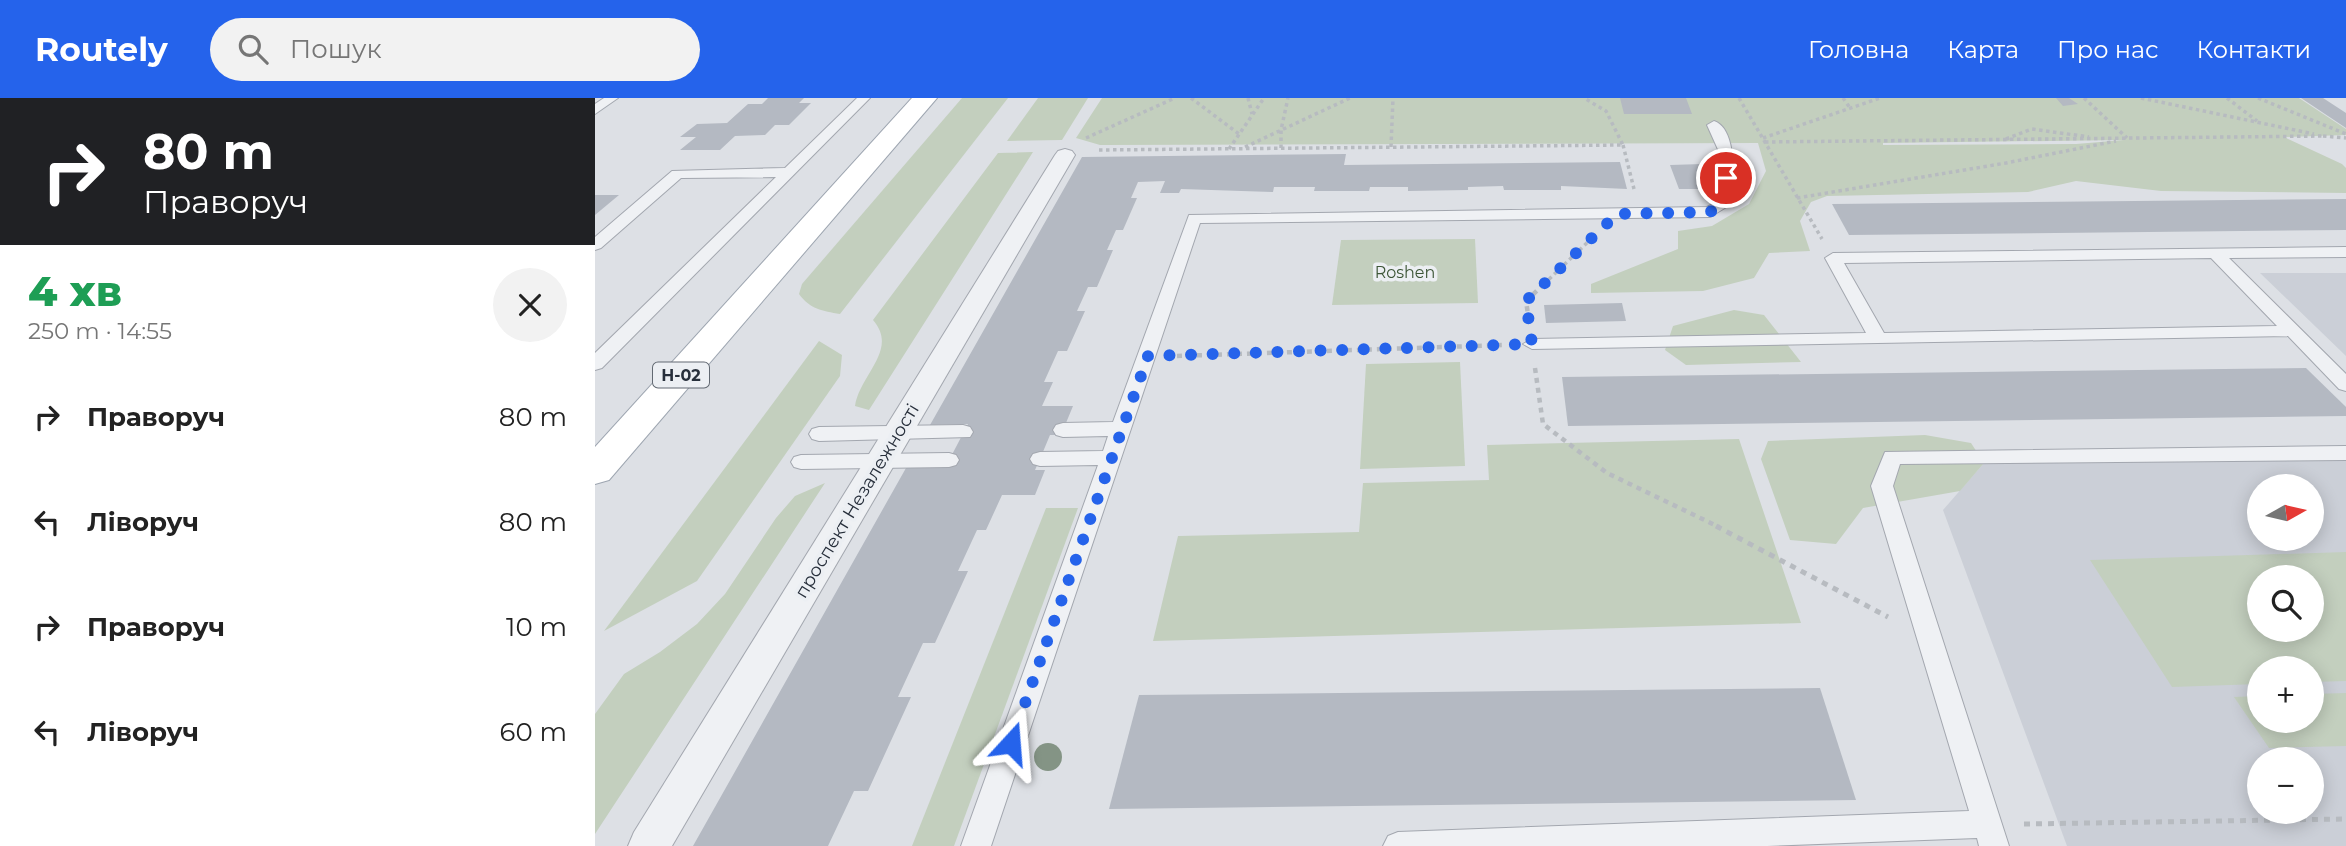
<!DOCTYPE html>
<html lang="uk">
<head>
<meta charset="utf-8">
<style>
	body { margin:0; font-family:Montserrat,sans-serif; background:#f2f2f2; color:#222; height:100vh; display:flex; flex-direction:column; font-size:26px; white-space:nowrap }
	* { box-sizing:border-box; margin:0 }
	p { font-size:23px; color:#767676 }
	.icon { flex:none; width:38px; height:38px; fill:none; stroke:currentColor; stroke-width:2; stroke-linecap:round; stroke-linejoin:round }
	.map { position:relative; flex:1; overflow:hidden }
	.side { display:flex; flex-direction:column; background:#fff; width:595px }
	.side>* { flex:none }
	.hud { background:#202124; color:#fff; overflow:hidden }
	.needle { width:46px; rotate:82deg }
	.fabs { position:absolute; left:1652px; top:376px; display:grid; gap:14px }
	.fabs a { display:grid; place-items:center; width:77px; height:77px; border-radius:50%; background:#fff; box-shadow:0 4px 18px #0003; font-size:35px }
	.pin { position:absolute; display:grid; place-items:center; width:60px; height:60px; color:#fff; margin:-30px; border:4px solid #fff; border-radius:50%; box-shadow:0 2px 7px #0007 }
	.me { position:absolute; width:77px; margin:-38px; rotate:19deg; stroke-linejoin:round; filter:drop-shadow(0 0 5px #0008) }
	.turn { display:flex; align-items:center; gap:24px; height:147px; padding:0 28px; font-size:32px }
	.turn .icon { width:91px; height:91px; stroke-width:2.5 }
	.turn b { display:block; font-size:49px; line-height:60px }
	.round { display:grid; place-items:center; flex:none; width:74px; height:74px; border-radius:37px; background:#f2f2f2 }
	.head { display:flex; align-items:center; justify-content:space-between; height:119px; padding:0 28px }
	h1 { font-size:42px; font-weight:800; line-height:52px; color:#1e9e55 }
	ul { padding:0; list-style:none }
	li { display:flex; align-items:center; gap:21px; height:105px; padding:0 28px }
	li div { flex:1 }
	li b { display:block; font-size:26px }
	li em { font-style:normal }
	header { display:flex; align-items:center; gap:42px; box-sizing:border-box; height:98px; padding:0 35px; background:#2563eb; color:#fff }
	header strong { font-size:33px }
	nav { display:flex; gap:38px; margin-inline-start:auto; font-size:24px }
	.search { width:490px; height:63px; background:#f2f2f2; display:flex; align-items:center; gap:18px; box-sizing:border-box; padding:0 24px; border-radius:38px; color:#767676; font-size:26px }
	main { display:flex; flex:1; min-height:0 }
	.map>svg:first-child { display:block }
	.built { fill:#cbcfd7; fill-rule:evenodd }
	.green { fill:#c3cfbe; fill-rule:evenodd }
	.building { fill:#b4b9c2 }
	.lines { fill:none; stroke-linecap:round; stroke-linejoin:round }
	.service-casing { stroke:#a3a7af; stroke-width:2 }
	.pedestrian-casing { stroke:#a3a7af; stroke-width:2 }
	.primary-casing { stroke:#9da5b0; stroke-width:2 }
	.path-far2 { stroke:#b7bbc0; stroke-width:3.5; stroke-dasharray:3.5 3.5; stroke-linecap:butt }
	.path-far1 { stroke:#b7bbc0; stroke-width:4.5; stroke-dasharray:5 5; stroke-linecap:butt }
	.path { stroke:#b7bbc0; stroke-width:5; stroke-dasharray:6 6; stroke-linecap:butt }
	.service { fill:#eff1f4; fill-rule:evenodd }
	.pedestrian { fill:#eff1f4; fill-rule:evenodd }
	.primary { fill:#fff; fill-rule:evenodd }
	.tree { fill:#849485 }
	.route { stroke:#2563eb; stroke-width:12; stroke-dasharray:0 21.6 }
	.labels { text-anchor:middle; stroke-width:7; stroke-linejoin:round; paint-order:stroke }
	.far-park-label { font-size:16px; fill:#3c5536; stroke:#eceff3 }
	.shield { fill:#eceff3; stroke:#626972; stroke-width:2 }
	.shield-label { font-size:16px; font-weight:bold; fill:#272f3b }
	.street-label { font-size:18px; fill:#272f3b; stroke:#eceff3 }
</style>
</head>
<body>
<header>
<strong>Routely</strong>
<div class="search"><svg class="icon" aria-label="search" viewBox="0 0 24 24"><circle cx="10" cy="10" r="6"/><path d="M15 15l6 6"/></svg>Пошук</div>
<nav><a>Головна</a><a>Карта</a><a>Про нас</a><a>Контакти</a></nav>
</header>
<main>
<section class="side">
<div class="hud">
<div class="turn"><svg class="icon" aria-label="right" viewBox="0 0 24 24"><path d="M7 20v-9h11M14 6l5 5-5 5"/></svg><div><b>80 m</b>Праворуч</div></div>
</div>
<div class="head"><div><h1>4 хв</h1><p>250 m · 14:55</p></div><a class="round"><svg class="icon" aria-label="close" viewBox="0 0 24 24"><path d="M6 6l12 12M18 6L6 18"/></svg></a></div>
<ul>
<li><svg class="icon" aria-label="right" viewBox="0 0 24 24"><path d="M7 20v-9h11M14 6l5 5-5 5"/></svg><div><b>Праворуч</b></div><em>80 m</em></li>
<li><svg class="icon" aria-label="left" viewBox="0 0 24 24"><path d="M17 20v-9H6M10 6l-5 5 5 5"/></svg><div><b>Ліворуч</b></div><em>80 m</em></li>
<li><svg class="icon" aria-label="right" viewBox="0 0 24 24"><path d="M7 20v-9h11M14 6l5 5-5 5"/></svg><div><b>Праворуч</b></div><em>10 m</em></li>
<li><svg class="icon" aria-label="left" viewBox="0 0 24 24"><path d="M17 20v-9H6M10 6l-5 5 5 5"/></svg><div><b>Ліворуч</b></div><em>60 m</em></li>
</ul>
</section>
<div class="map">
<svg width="1751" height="748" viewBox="0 0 1751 748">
	<rect width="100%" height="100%" fill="#dde0e5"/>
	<g class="built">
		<path d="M1665 175H1751V258Z"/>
		<path d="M1751 361V748H1472L1348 412 1389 365ZM1664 388H1717V441H1664ZM1664 480H1717V532H1664ZM1664 570H1717V623H1664ZM1664 662H1717V714H1664Z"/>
	</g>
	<g class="green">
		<path d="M367 0H413L245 216C227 213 215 211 204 196L207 186Z"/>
		<path d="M443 0H493L467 42 412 43Z"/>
		<path d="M507 0H1704L1751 31V37L1689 39 1747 66 1751 70V95L1566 93 1481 83 1433 94 1232 98 1216 104 1205 123 1215 153 1174 155 1159 180 1108 193 996 195V186L1083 151V133L1117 128 1154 106 1171 73 1163 45 505 47 481 40ZM1529 42 1481 46 1288 47V45Z"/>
		<path d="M438 54 274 312 260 308C265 276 304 252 278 222L403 55Z"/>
		<path d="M880 141 883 205 737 207 746 142Z"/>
		<path d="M1139 212 1169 217 1206 264 1091 267 1070 252 1078 228Z"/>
		<path d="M224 243 247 257 245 278 102 483 9 533Z"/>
		<path d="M865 264 870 368 765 371 771 266Z"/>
		<path d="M1330 337 1376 345 1389 365 1365 393 1268 410 1241 446 1195 442 1166 361 1173 343Z"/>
		<path d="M1144 341 1206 525 558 543 583 438 764 434 768 385 894 382 892 347Z"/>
		<path d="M230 385 0 736V616L29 576 65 554 102 526 130 496 181 420 200 398Z"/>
		<path d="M451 410H483L359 748H317Z"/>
		<path d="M1751 454V583L1717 584V570H1664V586L1577 589 1495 462ZM1664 480H1717V532H1664Z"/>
		<path d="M1751 595V648L1674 650 1639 599 1664 598V623H1717V596Z"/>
	</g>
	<g class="building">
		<path d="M173 0H209L204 5H216L194 27H180L170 37 140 38 125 52H85L101 39H85L102 26 132 25 153 6H167Z"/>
		<path d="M1025 0H1091L1097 16H1029Z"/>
		<path d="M1461 0H1474L1483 6 1468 8Z"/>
		<path d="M1706 0H1728L1751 15V30Z"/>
		<path d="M751 56 749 67 1025 64 1032 91 966 88V92H909L908 88 873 89V92L813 93V89H775L774 93H719L720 89H679L678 94 586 91 584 95H565L570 83 543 84 536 100H542L528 132H521L512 152H518L502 189H493L482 213H490L472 253H463L449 284H458L447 308H478L466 337H455L445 361 440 372H450L440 397H407L391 432H382L363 473H373L340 545H328L303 599H316L273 693H259L233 748H98L311 370H350L373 326 335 327 487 59Z"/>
		<path d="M1107 66 1117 91H1084L1075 67Z"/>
		<path d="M0 97H24L0 117Z"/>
		<path d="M1751 101V132L1254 137 1237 106Z"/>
		<path d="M1027 205 1031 223 951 225 949 207Z"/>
		<path d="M1711 270 1751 309V318L973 328 967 279Z"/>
		<path d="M1225 590 1261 702 514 711 544 597Z"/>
	</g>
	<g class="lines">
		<g class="service-casing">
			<g id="service">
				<path d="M9 0H23L0 16V6Z"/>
				<path d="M262 0H275L7 270 0 272V255L181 79 86 80 6 150 0 152V139L77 73 190 70Z"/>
				<path d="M1119 23C1143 31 1138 85 1138 105L1115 119 605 125 396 748H366L503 367 445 368 438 366 435 361 438 356 445 354 508 353 513 338 468 339 461 337 458 332 461 327 468 325 518 324 594 117 1112 109 1123 103 1125 56 1112 27Z"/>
				<path d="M1751 149V159L1634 160 1751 276V293L1744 291 1693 238 937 251 928 246 937 241 1271 235 1230 160 1238 155ZM1616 160 1682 228 1289 235 1249 165Z"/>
				<path d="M368 327 375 329 378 334 375 339 224 343 217 341 214 336 217 331 224 329Z"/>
				<path d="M1751 348V362L1305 366 1298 388 1414 748H1384L1382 740 1172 748H788L793 738 803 734 1374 713 1276 388 1290 354Z"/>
				<path d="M354 355 361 357 364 362 361 367 354 369 206 371 199 369 196 364 199 359 206 357Z"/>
			</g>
		</g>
		<g class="pedestrian-casing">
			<path id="pedestrian" d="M470 51 477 53 480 57 77 748H33L39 734 460 57 463 53Z"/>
		</g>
		<g class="primary-casing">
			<path id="primary" d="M317 0H342L14 382 0 386V349Z"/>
		</g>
		<g class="path-far2">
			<path d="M596 0 644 36"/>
			<path d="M653 0 657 16"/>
			<path d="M1144 0 1227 141"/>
			<path d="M1248 0 1255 10"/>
			<path d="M1489 0 1532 40"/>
			<path d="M1546 0 1719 36"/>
			<path d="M1632 0 1662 23"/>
			<path d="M1663 0 1751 36"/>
			<path d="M1728 38 1751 40"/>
			<path d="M491 40 580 0"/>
			<path d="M1168 40 1285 0"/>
			<path d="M1411 41 1437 31 1494 39"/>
			<path d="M1170 44 1729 38"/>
			<path d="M1028 47 1039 91"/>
			<path d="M650 49 755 0"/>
			<path d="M796 49 798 0"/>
			<path d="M686 50V32L693 0"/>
			<path d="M634 51 669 0"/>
			<path d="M504 52 1028 47 1011 13 989 0"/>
			<path d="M1202 100 1411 65 1521 43"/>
			<path d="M949 186 996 141"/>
		</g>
		<g class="path-far1">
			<path d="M934 223 931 203 951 184"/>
			<path d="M582 258 909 247"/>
			<path d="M940 270 948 326 1012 375 1124 429"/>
		</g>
		<g class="path">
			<path d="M1121 428 1293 519"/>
			<path d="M1429 726 1751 721"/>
		</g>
		<use href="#service" class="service"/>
		<use href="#pedestrian" class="pedestrian"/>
		<use href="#primary" class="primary"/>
	</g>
	<circle class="tree" cx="453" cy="659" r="14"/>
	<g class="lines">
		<path class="route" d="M416 645 553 258 937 246 931 203 1022 116 1115 114 1130 105 1131 80"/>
	</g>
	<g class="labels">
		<g class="far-park-label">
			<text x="810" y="180">Roshen</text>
		</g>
		<rect class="shield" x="58" y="264.5" width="56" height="25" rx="5"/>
		<g class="shield-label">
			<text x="86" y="283">Н-02</text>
		</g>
		<g class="street-label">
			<text transform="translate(262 403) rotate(-59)" y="6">проспект Незалежності</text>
		</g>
	</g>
</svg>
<div class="fabs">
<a><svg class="needle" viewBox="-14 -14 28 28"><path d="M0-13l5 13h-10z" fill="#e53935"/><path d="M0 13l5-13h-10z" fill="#767676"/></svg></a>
<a><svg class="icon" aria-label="search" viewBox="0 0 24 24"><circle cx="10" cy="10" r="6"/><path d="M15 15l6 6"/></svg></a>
<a>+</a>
<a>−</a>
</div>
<div class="pin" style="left:1131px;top:80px;background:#d93025"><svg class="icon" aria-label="arrive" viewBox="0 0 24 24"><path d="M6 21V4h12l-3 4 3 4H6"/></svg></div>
<svg class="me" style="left:416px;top:645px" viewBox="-20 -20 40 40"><path d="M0-17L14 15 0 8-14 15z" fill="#2563eb" stroke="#fff" stroke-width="4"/></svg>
</div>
</main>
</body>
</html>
